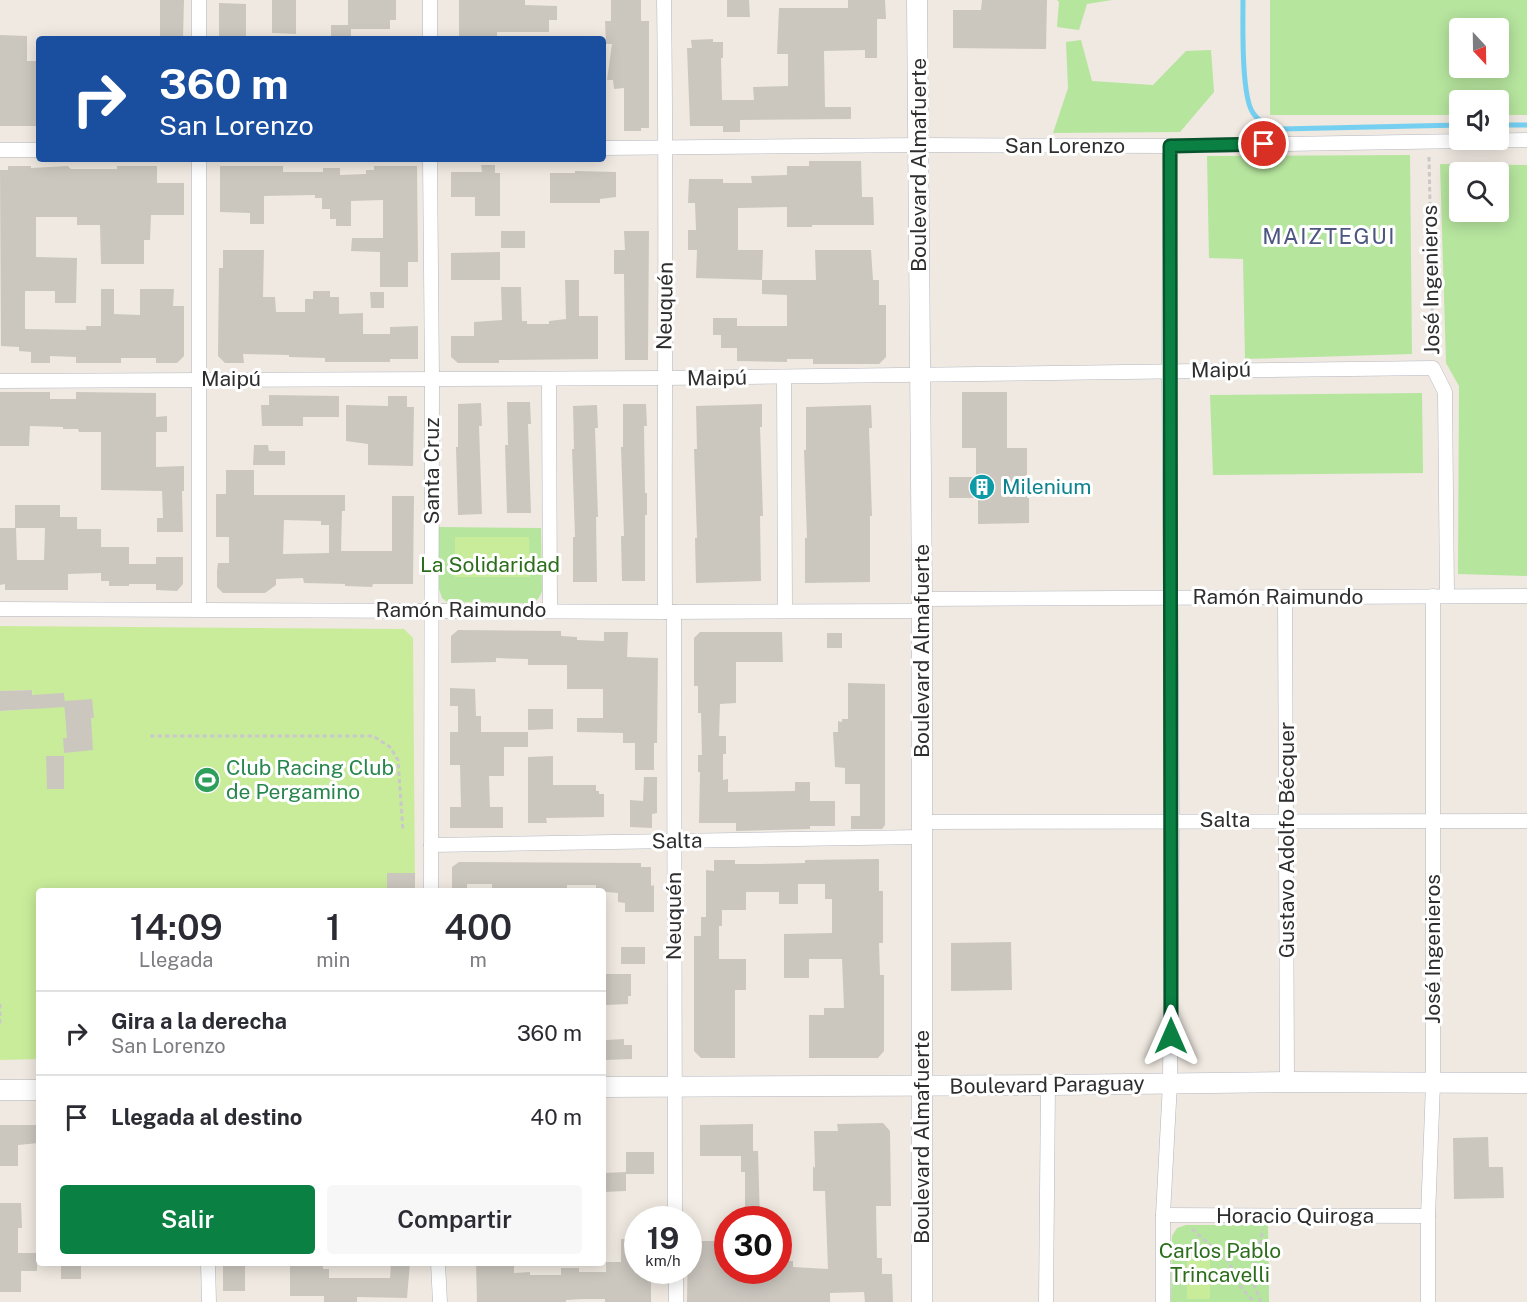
<!DOCTYPE html>
<html lang="es">
<head>
<meta charset="utf-8">
<style>
	body { margin:0; font-family:"Public Sans",sans-serif; background:#f7f7f7; color:#2b2b33; height:100vh; display:flex; flex-direction:column; font-size:22px; white-space:nowrap }
	* { box-sizing:border-box; margin:0 }
	p { font-size:20px; color:#7c7c81 }
	.icon { flex:none; width:33px; height:33px; fill:none; stroke:currentColor; stroke-width:2; stroke-linecap:round; stroke-linejoin:round }
	.map { position:relative; flex:1; overflow:hidden }
	.sheet { position:absolute; left:36px; top:888px; width:570px; height:378px; display:flex; flex-direction:column; background:#fff; border-radius:6px; box-shadow:0 3px 15px #0003 }
	.sheet>* { flex:none }
	.top-card { position:absolute; left:36px; top:36px; width:570px; height:126px; border-radius:6px; box-shadow:0 3px 15px #0003; background:#1a4fa0; color:#fff; overflow:hidden }
	.needle { width:39px; rotate:158deg }
	.controls { position:absolute; left:1449px; top:18px; display:grid; gap:12px }
	.controls a { display:grid; place-items:center; width:60px; height:60px; border-radius:6px; background:#fff; box-shadow:0 3px 15px #0003; font-size:30px }
	.speed { position:absolute; left:624px; top:1206px; display:flex; gap:12px; font-size:30px; font-weight:700; text-align:center }
	.speed>* { display:grid; place-content:center; width:78px; height:78px; border-radius:50%; background:#fff; box-shadow:0 3px 15px #0003; line-height:1 }
	.speed small { font-size:15px; font-weight:400 }
	.speed .limit { border:9px solid #d22; background:#fff; color:#111 }
	.pin { position:absolute; display:grid; place-items:center; width:51px; height:51px; color:#fff; margin:-26px; border:3px solid #fff; border-radius:50%; box-shadow:0 2px 6px #0007 }
	.me { position:absolute; width:66px; margin:-33px; rotate:0deg; stroke-linejoin:round; filter:drop-shadow(0 0 4px #0008) }
	.turn { display:flex; align-items:center; gap:21px; height:126px; padding:0 24px; font-size:27px }
	.turn .icon { width:78px; height:78px; stroke-width:2.5 }
	.turn b { display:block; font-size:42px; line-height:51px }
	.eta { display:flex; justify-content:space-evenly; align-items:center; height:102px; text-align:center }
	.eta b { font-size:36px; font-weight:600; line-height:42px }
	.action { display:flex; gap:12px; margin-top:auto; padding:12px 24px }
	.action a { flex:1; height:69px; border-radius:6px; background:#0b8043; color:#fff; font-size:24px; font-weight:600; line-height:69px; text-align:center }
	.action a+a { background:#f7f7f7; color:#2b2b33 }
	ul { padding:0; list-style:none }
	li { display:flex; align-items:center; gap:18px; height:84px; padding:0 24px; border-top:2px solid #e1e1e2 }
	li div { flex:1 }
	li b { display:block; font-size:22px }
	li em { font-style:normal }
	.map>svg:first-child { display:block }
	.green { fill:#b6e59e; fill-rule:evenodd }
	.pitch { fill:#c9ec9a }
	.lines { fill:none; stroke-linecap:round; stroke-linejoin:round }
	.stream { stroke:#75cff0; stroke-width:5 }
	.building { fill:#cbc7bf; fill-rule:evenodd }
	.street-casing { stroke:#b4b7c1; stroke-width:15 }
	.secondary-casing { stroke:#b4b7c1; stroke-width:21 }
	.path { stroke:#c9c9c9; stroke-width:3; stroke-dasharray:4.5 3; stroke-linecap:butt }
	.street { stroke:#fff; stroke-width:14 }
	.secondary { stroke:#fff; stroke-width:20 }
	.route-casing { stroke:#07532c; stroke-width:15 }
	.route { stroke:#0b8043; stroke-width:10 }
	.labels { text-anchor:middle; stroke-width:6; stroke-linejoin:round; paint-order:stroke }
	.street-label { font-size:21px; fill:#2e2e2e; stroke:#fff }
	.culture-label { font-size:21px; fill:#0d838f; stroke:#fff; text-anchor:start }
	.park-label { font-size:21px; fill:#2c6e1b; stroke:#fff }
	.leisure-label { font-size:21px; fill:#27864d; stroke:#fff; text-anchor:start }
	.neighbourhood-label { font-size:22px; letter-spacing:1.5px; fill:#4d5680; stroke:#fff }
</style>
</head>
<body>
<div class="map">
<svg width="1527" height="1302" viewBox="0 0 1527 1302">
	<rect width="100%" height="100%" fill="#efe9e1"/>
	<g class="green">
		<path d="M1057 0H1112L1087 4 1079 30 1057 27 1059 2Z"/>
		<path d="M1270 0H1527V115H1499L1498 100H1460L1459 115H1270ZM1498 28V68H1460V28Z"/>
		<path d="M1081 40 1092 81 1153 85 1186 51 1211 50 1214 92 1180 132 1053 133 1068 88 1066 42Z"/>
		<path d="M1410 155 1412 354 1245 359 1243 259 1209 258 1207 156Z"/>
		<path d="M1440 164 1527 165V576L1458 574 1459 386 1446 363ZM1498 172V212H1460V172Z"/>
		<path d="M1422 393 1423 473 1213 475 1210 395Z"/>
		<path d="M439 527 541 528 542 591C539 599 537 601 530 603L447 602 442 598 439 589Z"/>
		<path d="M1186 1225H1268L1269 1302H1171L1172 1236 1177 1228Z"/>
	</g>
	<g class="pitch">
		<path d="M455 537H529L530 577H455Z"/>
		<path d="M0 626 404 629 413 638 415 891H39V1059L0 1060V711L33 709 32 690 0 691Z"/>
		<rect x="1187" y="1251" width="23" height="48"/>
	</g>
	<g class="lines">
		<g class="stream">
			<path d="M1243 0C1243 23 1241 96 1253 113 1260 123 1269 126 1281 129L1460 125"/>
			<path d="M1498 125H1527"/>
		</g>
	</g>
	<g class="building">
		<path d="M160 0H184L183 39H160Z"/>
		<path d="M272 0H296V34L272 33Z"/>
		<path d="M348 0H396V20H390V29H351V39H331V25H348Z"/>
		<path d="M459 0H525V5L557 6V20H549V32H497V39H459Z"/>
		<path d="M611 0H641V21H649V128H641V131H624V88L614 89 613 80H607L612 44H606L605 21H611Z"/>
		<path d="M727 0H749L750 17H727Z"/>
		<path d="M848 0H885L886 19H877V58H865V50L824 51 825 107H851V119L740 120V132H723V126H690L687 48H692L691 40 713 39V42H723V58H721L722 100H754L753 87 788 86V54H777L779 8H848Z"/>
		<path d="M982 0H1047L1046 49 953 48V10H981Z"/>
		<path d="M219 3 246 4V39H219Z"/>
		<path d="M0 35 27 36V61H39V83H36V126H0Z"/>
		<path d="M809 161H861L862 197H873L874 225H812V227H787V207L738 208V250H763L762 280 696 278 697 250H688V230H696L695 203H688L689 179H723V183H752L751 176 787 175V166H809Z"/>
		<path d="M481 165H495V173H500V216H475V197H451V172H482Z"/>
		<path d="M8 166H31V168L68 166 71 169H117V166H157V183H184V215H151L150 240H144V264H101L100 225H77V217H36V257L77 258 76 303H55V291H25V329L86 330V326H101V289H114V314L140 315V289H174L173 306H184V356L177 363H156V358H121V363H76V357L50 356V363H31V352L19 351V347L1 346 0 170H8Z"/>
		<path d="M220 166H283V172H323V168H340V175L366 174V170H374V166H417L418 262H408V287H380V252L351 251 352 238H383V200L351 201V226H336V219H330V209H322V198H315V195L264 196V224H250V213L220 212Z"/>
		<path d="M575 171 616 172V197L600 199V203H550V173H575Z"/>
		<rect x="501" y="231" width="24" height="17"/>
		<path d="M624 231H649L648 360H625L624 274H614V250H625Z"/>
		<path d="M223 250H264L263 297H275L276 312H305V299H313V291H330V297H339V314L363 313V334H390V327L418 326V359H390V362H325V358L289 357V355L243 354 244 363H225L218 356 219 268H223Z"/>
		<path d="M815 250H871L873 280H879V305H886V357L879 364H813V359H787V362L737 361V348H721V335H713V318H737V326H787V295L762 294V280H816Z"/>
		<path d="M500 252V280H451V253Z"/>
		<path d="M565 280H579V316H598V359L499 360V363H458L451 357V336H474V322L502 320 501 287H521L522 321H527V324H549V321L566 319Z"/>
		<path d="M370 292H384V308H371Z"/>
		<path d="M0 392H50V399H76V392L156 393V417L167 416V432H156V467L184 466V491H182L183 532H157V518H163L162 491 101 490V432H79L78 429H63V427L30 426 29 446H0Z"/>
		<path d="M962 392H1007V448H1027V498H1029V523L978 524V498H949V477H976V448H962Z"/>
		<path d="M269 395 339 396V417H303V426H262L261 405H269Z"/>
		<path d="M388 396H407V407H414L413 466 368 465V444L346 441V405L388 406Z"/>
		<path d="M507 402H530L531 424H528L531 513H507L505 445H508Z"/>
		<path d="M481 403 482 426H479L482 514 458 515 456 447H458V404Z"/>
		<path d="M623 404H646L647 426H644L645 493H647V515H645V581H622L621 536H624L621 447H623Z"/>
		<path d="M762 404V427H760L763 516H760L761 581 696 583 695 538H697L694 449H697L696 406Z"/>
		<path d="M597 405 598 428H595L598 517H596L597 582H573V537H575L572 449H574L573 406Z"/>
		<path d="M871 405 872 428H869L872 516H870V582L805 583V538H807L804 450H806V407Z"/>
		<path d="M254 445H268L269 451H285V465H253Z"/>
		<path d="M226 470H254V495H345V511H342L341 551H392V496H414L413 584H373L372 587 345 586V584L304 583 303 578 276 579V585L265 593H223L217 587V571L218 563H229V537H216V494H226ZM284 520 321 521V525H329V553L283 554Z"/>
		<path d="M15 505H60V517H77V529H101V547H129V564H156V557H183V584L177 591 156 590V584H129V586H109V581H101V573L68 574V590H5V584L0 585V528H16L17 560H44L45 528H15Z"/>
		<path d="M458 630 561 631V636L577 637V640L604 641V632H628L627 657 658 658 657 743H654V770H635V743H623V733L577 732V718H603V689H567V665H528V659L496 658V662L451 663V636Z"/>
		<path d="M700 632H782L783 662H736V703L720 704 719 736H726V754H723V780L728 779V792L795 791V782H810V801H835V826H810V829L736 831V823H699L700 772H698V755H702L701 713H698V686H694V638Z"/>
		<rect x="827" y="633" width="15" height="15"/>
		<path d="M848 683 885 684V825L882 829H851V816H860V784H845V768L835 767 833 732H838V721L842 722V719H848Z"/>
		<path d="M450 688 475 689 476 716H481V732H528V747H504V776H489L490 807H503V828H450V807H461L460 765H450V732H458V706H450Z"/>
		<path d="M32 690V695L64 693 65 707 0 711V691Z"/>
		<path d="M92 699 94 718H91L93 750 64 753 63 738H67L64 701Z"/>
		<path d="M528 709H553V729L528 730Z"/>
		<path d="M46 756H64V789H47Z"/>
		<path d="M553 756V785H596V791H599V794H604V817L546 818 547 823H528V757Z"/>
		<path d="M644 777H657V813L652 814V828L630 827V800L643 801Z"/>
		<path d="M879 859V891H883V943H879L880 975H884V1051L878 1058H809V1015H824V1008H844L842 959H809V978H784V934L832 933V899H825V884H798V904H779V892H746V910H722V926H719V959H746V990H735V1058H701L694 1051V936H701V917H706V870L714 871V860H735V864H760L805 863V860Z"/>
		<path d="M459 862 641 863V867H651V886L654 885V912H625V903L618 902V893L596 891V885H567V891H492V884H467V891H452V867Z"/>
		<rect x="387" y="873" width="28" height="18"/>
		<path d="M1011 942 1012 990 951 991V943Z"/>
		<rect x="621" y="947" width="24" height="17"/>
		<path d="M606 974H631V996H628V1004L606 1005Z"/>
		<path d="M624 1039V1045H632V1059L606 1060V1040Z"/>
		<path d="M883 1123 890 1131 891 1206H876L877 1258H882V1274H892L893 1302H865L864 1292 830 1293V1302H687L688 1241H728V1275H778V1261H793V1267L828 1269 825 1191H813V1166L815 1168 814 1131H838L837 1124Z"/>
		<path d="M753 1124V1151H758L760 1220H745V1172H741V1156H700V1125Z"/>
		<path d="M0 1125H39V1143L18 1145V1166H0Z"/>
		<path d="M1488 1137 1489 1167H1503L1504 1198 1454 1199 1453 1138Z"/>
		<rect x="626" y="1152" width="28" height="22"/>
		<path d="M626 1172V1191L603 1192V1173Z"/>
		<path d="M0 1203H21L22 1228H18V1253H37V1271H21V1292H0Z"/>
		<path d="M621 1239H636V1271H649V1279H651V1302H605V1299H583L566 1300V1302H477L476 1263H514V1273L530 1272V1275H561V1268H579V1272H606V1262H621Z"/>
		<rect x="61" y="1263" width="20" height="16"/>
		<rect x="223" y="1263" width="22" height="28"/>
		<path d="M290 1263H323V1269H329V1278H390L391 1263H410L407 1298 357 1297V1302H324V1296H290Z"/>
	</g>
	<g class="lines">
		<g class="street-casing">
			<g id="street">
				<path d="M199 0V39"/>
				<path d="M430 0V39"/>
				<path d="M664 0C667 204 664 408 665 612"/>
				<path d="M603 148 919 145 1170 146 1527 140"/>
				<path d="M0 150H39"/>
				<path d="M430 159 432 379 431 891"/>
				<path d="M784 377 785 611"/>
				<path d="M549 379 550 610"/>
				<path d="M0 381 664 378 1433 368 1445 392 1447 596"/>
				<path d="M1285 597 1287 1082"/>
				<path d="M922 599 1527 596"/>
				<path d="M199 608V159"/>
				<path d="M0 609 665 612 922 611"/>
				<path d="M674 612 675 1220"/>
				<path d="M922 822 1527 821"/>
				<path d="M431 845 922 837"/>
				<path d="M1163 1215 1428 1216"/>
				<path d="M208 1263 209 1302"/>
				<path d="M438 1263 440 1302"/>
				<path d="M676 1270V1302"/>
				<path d="M1046 1302 1048 1085"/>
				<path d="M1163 1302V1215L1170 1083 1172 821 1169 370 1170 146"/>
				<path d="M1428 1302V1216L1433 1084V596"/>
			</g>
		</g>
		<g class="secondary-casing">
			<g id="secondary">
				<path d="M917 0 922 599V1302"/>
				<path d="M603 1087 1048 1085 1287 1082 1527 1083"/>
				<path d="M0 1090H39"/>
			</g>
		</g>
		<g class="path">
			<path d="M1429 157 1433 354"/>
			<path d="M150 736H373L390 747 398 760 403 831"/>
			<path d="M0 1004V1024"/>
			<path d="M1192 1229 1228 1261 1241 1287 1254 1302"/>
			<path d="M1261 1302 1252 1280 1263 1229"/>
		</g>
		<use href="#street" class="street"/>
		<use href="#secondary" class="secondary"/>
	</g>
	<g class="lines">
		<g class="route-casing">
			<path id="route" d="M1171 1036C1173 739 1170 442 1170 146L1264 144"/>
		</g>
		<use href="#route" class="route"/>
	</g>
	<defs>
		<g id="building-disc" transform="scale(1.35)"><circle r="9.5" fill="#0f9aa8" stroke="#fff"/><path d="M-4-6H4V6H1V3H-1V6H-4ZM-2.5-4.3h1.7v1.8h-1.7ZM.8-4.3h1.7v1.8H.8ZM-2.5-1h1.7V.8h-1.7ZM.8-1h1.7V.8H.8Z" fill="#fff"/></g>
		<g id="stadium-disc" transform="scale(1.35)"><circle r="9.5" fill="#2e9e5b" stroke="#fff"/><path d="M0-5a6.5 5 0 1 0 0 10a6.5 5 0 1 0 0-10ZM-3.5-1.8h7v3.6h-7Z" fill="#fff"/></g>
	</defs>
	<g fill-rule="evenodd">
		<use href="#building-disc" x="982" y="487"/>
		<use href="#stadium-disc" x="207" y="780"/>
	</g>
	<g class="labels">
		<g class="street-label">
			<text x="1065" y="153">San Lorenzo</text>
			<text transform="translate(919 165) rotate(-90)" y="7">Boulevard Almafuerte</text>
			<text transform="translate(1431 280) rotate(-91)" y="7">José Ingenieros</text>
			<text transform="translate(665 306) rotate(-89)" y="7">Neuquén</text>
			<text transform="translate(1221 370) rotate(-1)" y="7">Maipú</text>
			<text transform="translate(717 378) rotate(-1)" y="7">Maipú</text>
			<text x="231" y="386">Maipú</text>
			<text transform="translate(432 471) rotate(-90)" y="7">Santa Cruz</text>
			<text x="1278" y="604">Ramón Raimundo</text>
			<text x="461" y="617">Ramón Raimundo</text>
			<text transform="translate(922 651) rotate(-90)" y="7">Boulevard Almafuerte</text>
			<text x="1225" y="827">Salta</text>
			<text transform="translate(1287 840) rotate(-90)" y="7">Gustavo Adolfo Bécquer</text>
			<text transform="translate(677 841) rotate(-1)" y="7">Salta</text>
			<text transform="translate(674 916) rotate(-90)" y="7">Neuquén</text>
			<text transform="translate(1433 949) rotate(-90)" y="7">José Ingenieros</text>
			<text transform="translate(1047 1085) rotate(-1)" y="7">Boulevard Paraguay</text>
			<text transform="translate(922 1137) rotate(-90)" y="7">Boulevard Almafuerte</text>
			<text x="1295" y="1223">Horacio Quiroga</text>
		</g>
		<g class="culture-label">
			<text x="1002" y="494">Milenium</text>
		</g>
		<g class="park-label">
			<text x="490" y="572">La Solidaridad</text>
			<text x="1220" y="1258">Carlos Pablo<tspan x="1220" dy="24">Trincavelli</tspan></text>
		</g>
		<g class="leisure-label">
			<text x="226" y="775">Club Racing Club<tspan x="226" dy="24">de Pergamino</tspan></text>
		</g>
		<g class="neighbourhood-label">
			<text x="1329" y="244">MAIZTEGUI</text>
		</g>
	</g>
</svg>
<div class="controls">
<a><svg class="needle" viewBox="-14 -14 28 28"><path d="M0-13l5 13h-10z" fill="#e53935"/><path d="M0 13l5-13h-10z" fill="#7c7c81"/></svg></a>
<a><svg class="icon" aria-label="sound" viewBox="0 0 24 24"><path d="M4 9h4l5-4v14l-5-4H4zM17 9q2 3 0 6"/></svg></a>
<a><svg class="icon" aria-label="search" viewBox="0 0 24 24"><circle cx="10" cy="10" r="6"/><path d="M15 15l6 6"/></svg></a>
</div>
<div class="speed"><div>19<small>km/h</small></div><div class="limit">30</div></div>
<div class="pin" style="left:1264px;top:144px;background:#d93025"><svg class="icon" aria-label="arrive" viewBox="0 0 24 24"><path d="M6 21V4h12l-3 4 3 4H6"/></svg></div>
<svg class="me" style="left:1171px;top:1036px" viewBox="-20 -20 40 40"><path d="M0-17L14 15 0 8-14 15z" fill="#0b8043" stroke="#fff" stroke-width="4"/></svg>
<div class="top-card">
<div class="turn"><svg class="icon" aria-label="right" viewBox="0 0 24 24"><path d="M7 20v-9h11M14 6l5 5-5 5"/></svg><div><b>360 m</b>San Lorenzo</div></div>
</div>
<section class="sheet">
<div class="eta">
<div><b>14:09</b><p>Llegada</p></div>
<div><b>1</b><p>min</p></div>
<div><b>400</b><p>m</p></div>
</div>
<ul>
<li><svg class="icon" aria-label="right" viewBox="0 0 24 24"><path d="M7 20v-9h11M14 6l5 5-5 5"/></svg><div><b>Gira a la derecha</b><p>San Lorenzo</p></div><em>360 m</em></li>
<li><svg class="icon" aria-label="arrive" viewBox="0 0 24 24"><path d="M6 21V4h12l-3 4 3 4H6"/></svg><div><b>Llegada al destino</b></div><em>40 m</em></li>
</ul>
<div class="action"><a>Salir</a><a>Compartir</a></div>
</section>
</div>
</body>
</html>
